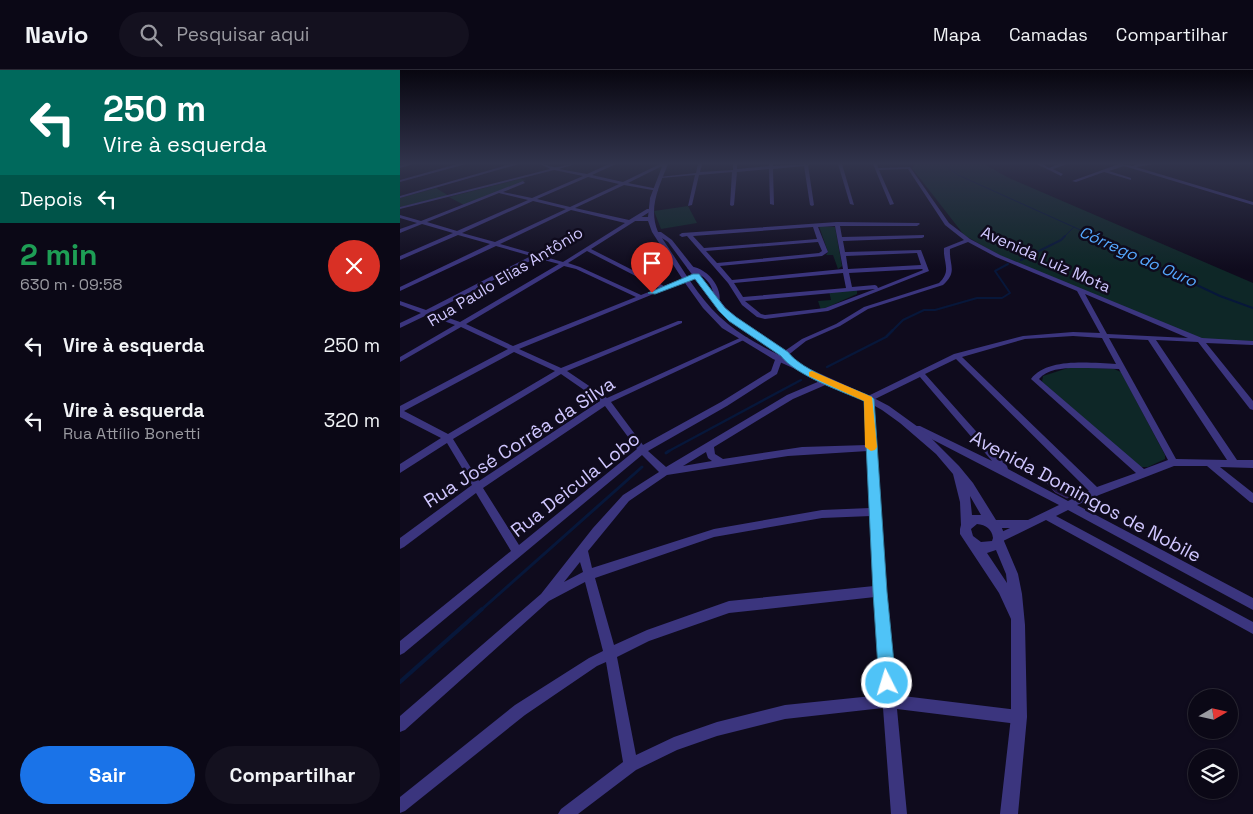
<!DOCTYPE html>
<html lang="pt">
<head>
<meta charset="utf-8">
<style>
	body { margin:0; font-family:"Space Grotesk",sans-serif; background:#14111f; color:#f1f3f6; height:100vh; display:flex; flex-direction:column; font-size:19px; white-space:nowrap }
	* { box-sizing:border-box; margin:0 }
	p { font-size:16px; color:#9a9aa1 }
	.icon { flex:none; width:28px; height:28px; fill:none; stroke:currentColor; stroke-width:2; stroke-linecap:round; stroke-linejoin:round }
	.map { position:relative; flex:1; overflow:hidden }
	.side { display:flex; flex-direction:column; background:#0b0816; width:400px }
	.side>* { flex:none }
	.hud { background:#00695c; color:#fff; overflow:hidden }
	.needle { width:32px; rotate:81deg }
	.buttons { position:absolute; left:788px; top:619px; display:grid; gap:10px }
	.buttons a { display:grid; place-items:center; width:50px; height:50px; border-radius:50%; background:#0b0816; box-shadow:0 1px 4px #0004,0 0 0 1px #2b2935; font-size:25px }
	.pin { position:absolute; display:grid; place-items:center; width:42px; height:42px; color:#fff; margin:-51px -21px; border-radius:50% 50% 50% 0; rotate:-45deg; box-shadow:0 0 5px #0007 }
	.pin .icon { rotate:45deg }
	.me { position:absolute; width:55px; margin:-28px; rotate:355deg; stroke-linejoin:round; filter:drop-shadow(0 0 4px #0008) }
	.turn { display:flex; align-items:center; gap:18px; height:105px; padding:0 20px; font-size:22px }
	.turn .icon { width:65px; height:65px; stroke-width:2.5 }
	.turn b { display:block; font-size:35px; line-height:42px }
	.then { display:flex; align-items:center; height:48px; padding:0 20px; background:#0003; gap:10px; font-size:19px }
	.round { display:grid; place-items:center; flex:none; width:52px; height:52px; border-radius:26px; background:#14111f }
	.summary { display:flex; align-items:center; justify-content:space-between; height:85px; padding:0 20px }
	h1 { font-size:30px; font-weight:600; line-height:38px; color:#1e9e55 }
	.button { display:flex; gap:10px; margin-top:auto; padding:10px 20px }
	.button a { flex:1; height:58px; border-radius:30px; background:#1a73e8; color:#fff; font-size:20px; font-weight:600; line-height:58px; text-align:center }
	.button a+a { background:#14111f; color:#f1f3f6 }
	ul { padding:0; list-style:none }
	li { display:flex; align-items:center; gap:15px; height:75px; padding:0 20px }
	li div { flex:1 }
	li b { display:block; font-size:19px }
	li em { font-style:normal }
	header { display:flex; align-items:center; gap:30px; box-sizing:border-box; height:70px; padding:0 25px; background:#0b0816; border-bottom:1px solid #2b2935 }
	header strong { font-size:24px }
	nav { display:flex; gap:28px; margin-inline-start:auto; font-size:18px }
	.search { width:350px; height:45px; background:#14111f; display:flex; align-items:center; gap:12px; box-sizing:border-box; padding:0 18px; border-radius:28px; color:#9a9aa1; font-size:19px }
	main { display:flex; flex:1; min-height:0 }
	.map>svg:first-child { display:block }
	.green { fill:#0e2727 }
	.lines { fill:none; stroke-linecap:round; stroke-linejoin:round }
	.stream-far4 { stroke:#07173a; stroke-width:1 }
	.stream-far3 { stroke:#07173a; stroke-width:2 }
	.stream-far2 { stroke:#07173a; stroke-width:2.5 }
	.stream-far1 { stroke:#07173a; stroke-width:3 }
	.stream { stroke:#07173a; stroke-width:4 }
	.building { fill:#21173f; stroke:#39286b }
	.minor { fill:#3b357e; fill-rule:evenodd }
	.tertiary { fill:#3b357e; fill-rule:evenodd }
	.route { fill:#4fc3f7; stroke:#337fa1 }
	.slow { fill:#f59e0b }
	.labels { text-anchor:middle; stroke-width:5; stroke-linejoin:round; paint-order:stroke }
	.far-water-label { font-size:16px; font-style:italic; fill:#55a8ff; stroke:#0f0b1d }
	.far-street-label { font-size:16px; fill:#d0c7ff; stroke:#0f0b1d }
	.street-label { font-size:19px; fill:#d0c7ff; stroke:#0f0b1d }
</style>
</head>
<body>
<header>
<strong>Navio</strong>
<div class="search"><svg class="icon" aria-label="search" viewBox="0 0 24 24"><circle cx="10" cy="10" r="6"/><path d="M15 15l6 6"/></svg>Pesquisar aqui</div>
<nav><a>Mapa</a><a>Camadas</a><a>Compartilhar</a></nav>
</header>
<main>
<section class="side">
<div class="hud">
<div class="turn"><svg class="icon" aria-label="left" viewBox="0 0 24 24"><path d="M17 20v-9H6M10 6l-5 5 5 5"/></svg><div><b>250 m</b>Vire à esquerda</div></div>
<div class="then">Depois<svg class="icon" aria-label="left" viewBox="0 0 24 24"><path d="M17 20v-9H6M10 6l-5 5 5 5"/></svg></div>
</div>
<div class="summary"><div><h1>2 min</h1><p>630 m · 09:58</p></div><a class="round" style="background:#d93025;color:#fff"><svg class="icon" aria-label="close" viewBox="0 0 24 24"><path d="M6 6l12 12M18 6L6 18"/></svg></a></div>
<ul>
<li><svg class="icon" aria-label="left" viewBox="0 0 24 24"><path d="M17 20v-9H6M10 6l-5 5 5 5"/></svg><div><b>Vire à esquerda</b></div><em>250 m</em></li>
<li><svg class="icon" aria-label="left" viewBox="0 0 24 24"><path d="M17 20v-9H6M10 6l-5 5 5 5"/></svg><div><b>Vire à esquerda</b><p>Rua Attílio Bonetti</p></div><em>320 m</em></li>
</ul>
<div class="button"><a>Sair</a><a>Compartilhar</a></div>
</section>
<div class="map">
<svg width="853" height="744" viewBox="0 0 853 744">
	<rect width="100%" height="100%" fill="#0f0b1d"/>
	<g class="green">
		<path d="M516 94H584L609 108 853 213V272L800 269 599 185 564 165 512 98Z"/>
		<path d="M120 109 126 110 64 135 49 127Z"/>
		<path d="M36 118 49 126 0 137V128Z"/>
		<path d="M288 136 297 153 261 159 254 141Z"/>
		<path d="M419 156 435 157 442 196 438 199 433 185H426L428 182Z"/>
		<path d="M457 220V224L421 240 418 231 431 230 429 221Z"/>
		<path d="M671 297 714 299 721 302 765 385V389L748 397H740L642 312 643 306Z"/>
	</g>
	<g class="lines">
		<g class="stream-far4">
			<path d="M543 94 558 105 696 167"/>
			<path d="M664 167 674 157"/>
		</g>
		<g class="stream-far3">
			<path d="M693 166 820 226 853 238"/>
			<path d="M621 190 661 170 665 166"/>
			<path d="M492 261 503 250 524 240H535L577 228H602L610 223 595 201 608 194"/>
		</g>
		<g class="stream-far2">
			<path d="M427 297 486 267 493 260"/>
			<path d="M267 382 401 310"/>
		</g>
		<g class="stream-far1">
			<path d="M266 383 269 381"/>
			<path d="M81 540 242 397"/>
		</g>
		<path class="stream" d="M0 612 82 539"/>
	</g>
	<path class="building" d="M649 400 673 425 667 428 655 422 639 404Z"/>
	<g class="lines">
		<g class="minor">
			<path d="M5 94H13L0 98V96Z"/>
			<path d="M57 94H66L0 112V110Z"/>
			<path d="M111 94H119L0 128V126Z"/>
			<path d="M141 94C146 94 149 97 154 97 158 98 169 94 175 94L159 99 187 104 209 94H216L192 105 223 112 260 94H266L228 113 258 119V121L224 115 175 138 229 150 247 139H251V141L191 179 264 216 285 208 290 209 119 279 161 298 278 251H282V253L167 301 207 328 342 267H346L348 268 211 332 243 375 321 332 371 301 376 287 402 269 436 254 464 237 539 213C552 201 543 193 544 178L564 170 545 155 508 99 479 100 494 134 490 135 473 94H477L478 98 510 97 549 153 570 169 600 185 802 268 853 271V275L806 273 853 331V340L850 339 798 272 756 270 837 390H853V398L820 397 853 423V433L850 432 807 396H774L699 425 677 435 853 528V540L668 440 656 446 853 552V564L646 450 603 471 599 473 595 471 594 468 595 465 610 458H593L589 457 588 454 589 451 593 450H628L659 435 514 360 513 358 514 356H520L592 391 520 307 473 330 486 521 495 625 619 640 624 642 626 647 624 652 619 654 497 639 507 744H491L483 638 385 649 317 666 277 680 236 700 178 744H158L161 739 223 692 206 592 197 596 125 645 5 741 0 743V727L115 635 189 588 203 581 185 512 149 531 5 660 0 662V646L141 524 193 458 223 425 259 402 242 385 4 583 0 585V571L111 481 76 423 4 477 0 479V468L72 415 47 373 0 403V394L41 368 0 347V336L108 279 61 257 0 292V287L55 255 27 245 0 258V253L21 243 0 235V231L26 240 131 186 96 176 0 221V217L90 174 58 165 0 190V186L53 163 22 154 0 163V159L17 153 0 148V145L21 151 123 111 125 113 103 122 132 128 183 106 154 100 0 139V137L150 99ZM188 107 219 114 170 137 137 129ZM99 123 128 130 57 161 27 152ZM133 131 166 139 95 172 62 163ZM171 140 225 153 163 192 100 174ZM568 172 596 187 677 221 700 263 673 262 623 266 554 284 466 327 465 329 467 375 402 377 323 389 315 384 314 377 393 329 430 313 431 311 427 308 387 325 266 397 248 381 327 336 377 304 382 290 406 271 440 256 468 239 543 215C558 201 549 196 550 179ZM187 181 259 218 241 225 180 197 168 193ZM136 188 159 194 60 252 32 242ZM164 196 176 199 236 227 113 276 66 254ZM685 224 788 268 707 264ZM673 266 702 268 716 294C692 293 647 287 631 309L736 403 697 417 562 287 625 269ZM709 268 748 270 827 390 776 389ZM114 282 155 301 48 364 4 341ZM556 289 689 421 668 431 608 399 607 396 525 304ZM688 298 719 299 768 390 744 399 639 309C649 296 673 298 688 298ZM161 304 200 331 79 411 53 369ZM205 336 237 379 119 475 83 418ZM468 381 470 438 422 440 314 459 192 498 188 481 229 431 267 405 388 386ZM306 382 308 388 312 391 283 396ZM471 446 474 516 329 531 247 560 214 575 195 508 314 467 422 448ZM180 492 183 502 164 512ZM475 527 482 625 385 635 317 652 274 667 236 685 217 587 249 571 329 543Z"/>
			<path d="M298 94H302L300 102 333 100V94H337V99L369 96V94H373V96L413 94 408 95 414 135 412 136 410 135 404 96 373 99 374 135 370 134 369 99 337 102 334 135 332 136 330 135 332 102 299 105 292 135 288 136 295 105 261 108 259 107 296 103Z"/>
			<path d="M438 94H442L454 135 450 134Z"/>
			<path d="M643 94 649 98 659 94H667L653 99 663 104 661 106 637 94Z"/>
			<path d="M719 94 733 96 737 94H754L736 97 853 132V135L724 96 709 101 731 108V110L704 102 676 112 672 111Z"/>
			<path d="M437 152 519 153 520 154 517 156H440L442 167 524 165V167L522 168 443 171 445 182 521 180 529 201 428 241 365 249 357 247 342 235 328 213 287 166 282 167 279 165 282 163ZM435 156 443 199 332 210 320 196 422 186 428 182 418 157ZM413 157 417 169 304 178 293 166ZM418 172 422 181 419 183 317 193 306 181ZM517 183 521 195 448 199 446 186ZM522 199 523 200 478 218 477 216 475 215 452 217 449 203ZM443 203 446 218 343 227 334 213ZM475 219 425 238 365 245 361 244 345 231Z"/>
			<path d="M287 196C306 196 324 217 319 235L317 236 314 234C315 213 305 206 287 198Z"/>
		</g>
		<path class="tertiary" d="M263 94H268C259 117 248 138 258 162H261L272 170 325 237C343 256 383 273 394 292L470 326 489 336 525 362 559 396 573 413 596 450 601 456 604 463V471L618 504 622 524 625 555 627 647 618 744H600L611 647V549L599 523 560 464V459L561 455 560 432 553 404 536 384 500 353 482 340 464 330 373 289 322 258 303 238 285 213 252 162 248 151H235L232 149 235 147H248L250 128ZM262 168 268 172 319 241 329 251 381 286C363 277 344 267 328 254 300 232 282 197 262 168ZM570 426 581 445H572ZM577 454C586 455 592 459 593 468L592 471 581 472 573 466 571 459ZM596 480 606 504 607 513 587 483Z"/>
	</g>
	<linearGradient id="sky" x2="0" y2="1"><stop stop-color="#080610"/><stop offset="0.47" stop-color="#31344c"/><stop offset="1" stop-color="#31344c" stop-opacity="0"/></linearGradient>
	<rect width="853" height="199" fill="url(#sky)"/>
	<path class="route" d="M293 204H299L325 238 336 247 388 282C402 301 450 317 472 327L474 329 487 522 496 613 493 619 487 621 481 619 479 613 473 522 464 331C441 321 395 305 381 286L329 251 319 241 295 209 255 224 248 223Z"/>
	<path class="slow" d="M412 301 472 327 477 377 475 380 471 381 465 377 464 331 409 306V302Z"/>
	<g class="labels">
		<g class="far-water-label">
			<text transform="translate(738 186) rotate(24)" y="6">Córrego do Ouro</text>
		</g>
		<g class="far-street-label">
			<text transform="translate(646 189) rotate(24)" y="6">Avenida Luiz Mota</text>
			<text transform="translate(105 206) rotate(-31)" y="6">Rua Paulo Elias Antônio</text>
		</g>
		<g class="street-label">
			<text transform="translate(119 372) rotate(-33)" y="7">Rua José Corrêa da Silva</text>
			<text transform="translate(175 414) rotate(-38)" y="7">Rua Deicula Lobo</text>
			<text transform="translate(686 426) rotate(28)" y="7">Avenida Domingos de Nobile</text>
		</g>
	</g>
</svg>
<div class="buttons">
<a><svg class="needle" viewBox="-14 -14 28 28"><path d="M0-13l5 13h-10z" fill="#e53935"/><path d="M0 13l5-13h-10z" fill="#9a9aa1"/></svg></a>
<a><svg class="icon" aria-label="layers" viewBox="0 0 24 24"><path d="M12 4l9 5-9 5-9-5zM3 14l9 5 9-5"/></svg></a>
</div>
<div class="pin" style="left:252px;top:223px;background:#d93025"><svg class="icon" aria-label="arrive" viewBox="0 0 24 24"><path d="M6 21V4h12l-3 4 3 4H6"/></svg></div>
<svg class="me" style="left:487px;top:613px" viewBox="-20 -20 40 40"><circle r="17" fill="#4fc3f7" stroke="#fff" stroke-width="3"/><path d="M0-11L8 9 0 5-8 9z" fill="#fff"/></svg>
</div>
</main>
</body>
</html>
